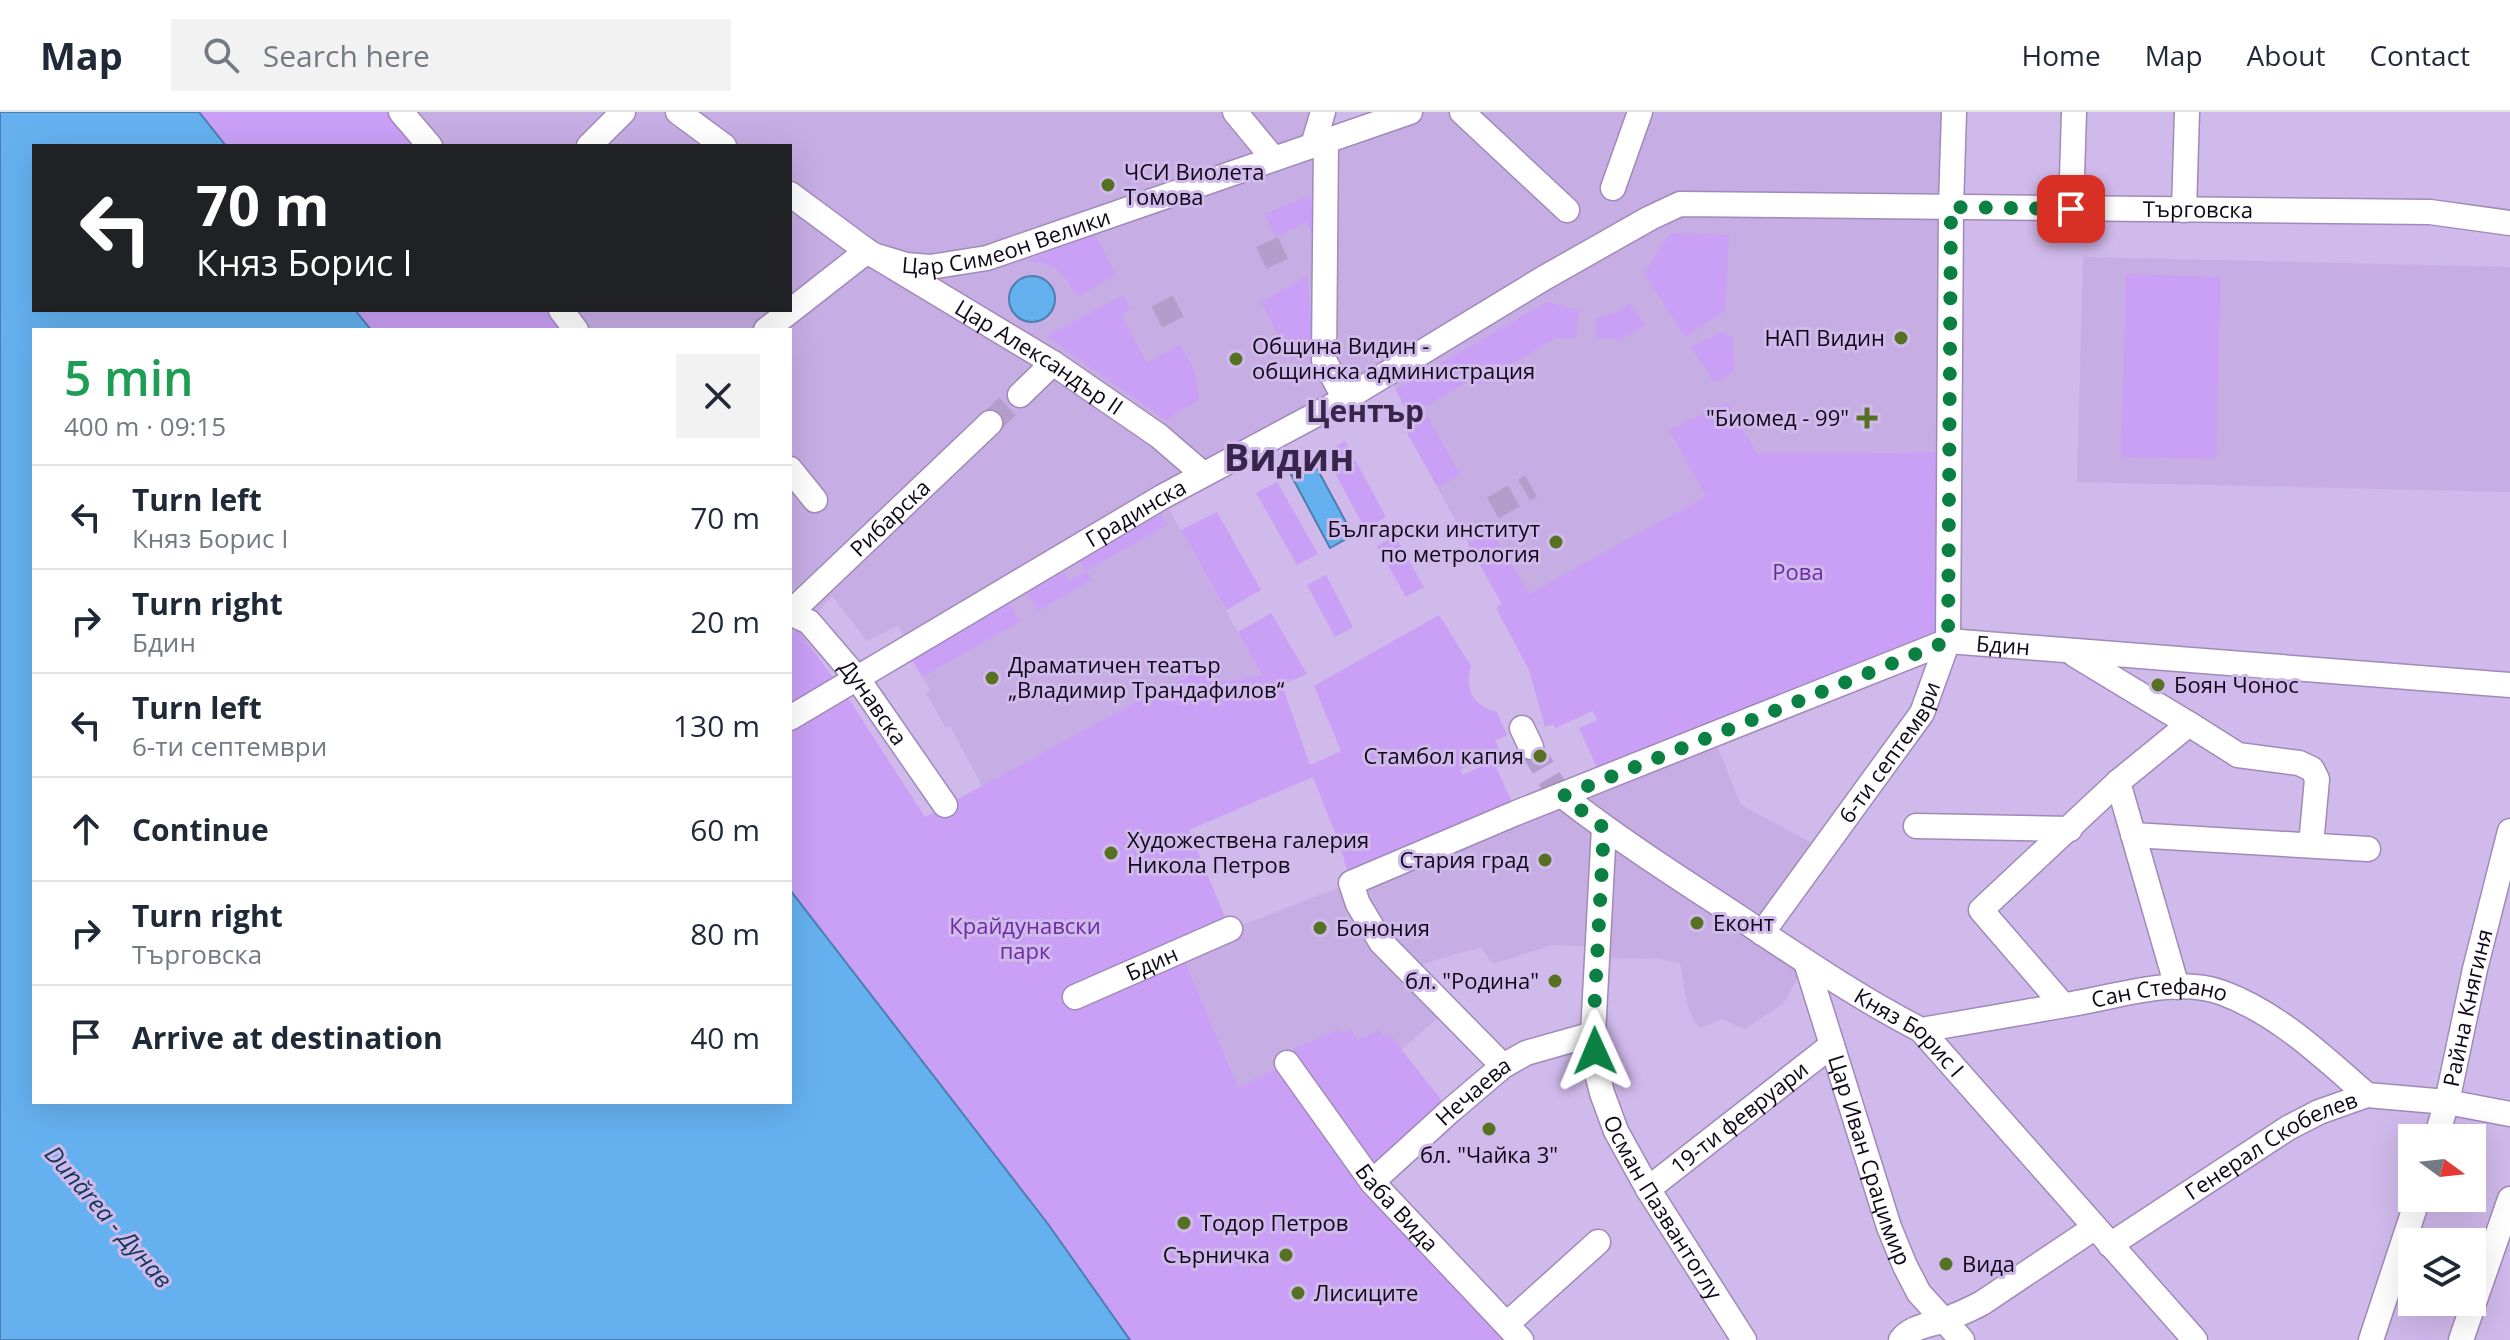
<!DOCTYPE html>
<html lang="en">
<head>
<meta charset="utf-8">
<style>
	body { margin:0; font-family:"Open Sans",sans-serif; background:#f2f2f3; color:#1f2937; height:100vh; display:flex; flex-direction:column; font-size:30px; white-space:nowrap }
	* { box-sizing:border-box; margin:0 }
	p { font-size:26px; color:#747a83 }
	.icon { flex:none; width:44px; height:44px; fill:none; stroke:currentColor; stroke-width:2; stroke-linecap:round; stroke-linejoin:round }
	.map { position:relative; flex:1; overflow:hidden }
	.panel { position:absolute; left:32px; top:216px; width:760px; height:776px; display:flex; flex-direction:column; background:#fff; border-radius:0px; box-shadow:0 8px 32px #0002 }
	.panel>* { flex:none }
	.banner { position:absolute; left:32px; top:32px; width:760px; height:168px; border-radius:0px; box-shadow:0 8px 32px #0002; background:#202124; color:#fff; overflow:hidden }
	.needle { width:52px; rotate:105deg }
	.fabs { position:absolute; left:2398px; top:1012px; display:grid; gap:16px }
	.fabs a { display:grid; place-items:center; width:88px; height:88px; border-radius:0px; background:#fff; box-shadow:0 8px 32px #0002; font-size:40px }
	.pin { position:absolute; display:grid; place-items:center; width:68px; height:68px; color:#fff; margin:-34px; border-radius:16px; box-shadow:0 4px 12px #0006 }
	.me { position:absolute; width:88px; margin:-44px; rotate:359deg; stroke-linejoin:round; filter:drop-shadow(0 0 6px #0008) }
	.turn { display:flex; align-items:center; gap:28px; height:168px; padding:0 32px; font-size:36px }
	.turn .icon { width:104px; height:104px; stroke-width:2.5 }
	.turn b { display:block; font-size:56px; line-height:68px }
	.round { display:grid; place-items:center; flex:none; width:84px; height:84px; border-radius:0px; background:#f2f2f3 }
	.summary { display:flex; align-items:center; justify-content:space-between; height:136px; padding:0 32px }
	h1 { font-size:48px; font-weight:600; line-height:60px; color:#1e9e55 }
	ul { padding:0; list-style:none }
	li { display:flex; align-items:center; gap:24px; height:104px; padding:0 32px; border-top:2px solid #e0e1e3 }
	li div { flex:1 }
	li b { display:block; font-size:30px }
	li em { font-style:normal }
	header { display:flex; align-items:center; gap:48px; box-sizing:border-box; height:112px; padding:0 40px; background:#fff; border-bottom:2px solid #e0e1e3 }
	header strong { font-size:38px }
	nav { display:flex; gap:44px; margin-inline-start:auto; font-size:28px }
	.search { width:560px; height:72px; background:#f2f2f3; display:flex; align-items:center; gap:20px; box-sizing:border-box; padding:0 28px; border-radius:0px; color:#747a83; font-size:30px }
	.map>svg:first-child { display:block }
	.built { fill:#c6ade4 }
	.green { fill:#c9a0f6 }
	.water { fill:#65b1f0; stroke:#4c7eaf; stroke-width:2 }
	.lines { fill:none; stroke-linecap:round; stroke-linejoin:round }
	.minor-tunnel { stroke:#b39ecb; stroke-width:24; stroke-dasharray:24 12; stroke-linecap:butt }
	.minor-casing { stroke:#a08ab9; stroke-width:27 }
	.minor { stroke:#fff; stroke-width:24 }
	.route { stroke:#0b8043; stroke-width:14; stroke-dasharray:0 25.2 }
	.poi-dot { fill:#577123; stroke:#d0b9eb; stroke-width:3 }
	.labels { text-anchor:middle; stroke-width:6; stroke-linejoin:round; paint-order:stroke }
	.poi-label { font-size:22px; fill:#100818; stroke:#d0b9eb; text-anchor:start }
	.street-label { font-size:22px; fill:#100818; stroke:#d0b9eb }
	.park-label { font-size:22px; fill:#6c2ba0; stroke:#d0b9eb }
	.water-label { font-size:24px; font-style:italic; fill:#103959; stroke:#d0b9eb }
	.district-label { font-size:30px; font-weight:bold; fill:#38254c; stroke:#d0b9eb }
	.town-label { font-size:38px; font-weight:bold; fill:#38254c; stroke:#d0b9eb }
</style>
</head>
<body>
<header>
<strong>Map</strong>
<div class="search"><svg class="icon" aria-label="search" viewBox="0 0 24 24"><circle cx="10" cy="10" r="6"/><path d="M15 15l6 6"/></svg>Search here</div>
<nav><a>Home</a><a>Map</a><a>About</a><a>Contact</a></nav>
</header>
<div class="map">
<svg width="2510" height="1228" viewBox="0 0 2510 1228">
	<rect width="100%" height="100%" fill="#d0b9eb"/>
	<g class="built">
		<path d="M402 0H1323L1313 32 1410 0H1954L1949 340 1757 341 1727 290 1706 384 1529 483 1502 492 1401 310 1409 305 1388 261 1162 385 1262 563 1222 570 1211 551 982 674 950 614 946 616 926 581 930 578 909 543 914 539 898 514 867 529 832 484 809 510 790 501V218H576L561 198H790V34H430Z"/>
		<path d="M2083 145 2510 155V380L2077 370Z"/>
		<path d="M1713 624 1741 693 1823 737 1763 821 1806 850 1784 891 1745 917 1722 907 1701 916 1695 911 1688 896 1680 851 1661 847 1597 846V835L1552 833 1493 852 1481 835 1406 857 1447 898 1401 938 1287 951 1238 975 1180 837 1351 771Z"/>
	</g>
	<g class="green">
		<path d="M199 0H401L430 34H226Z"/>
		<path d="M1311 83 1317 129 1306 110 1276 125 1264 102Z"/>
		<path d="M1094 120 1116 163 1077 185C1062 159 1057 151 1027 149Z"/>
		<path d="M1671 121 1729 123 1725 199 1685 225 1644 161Z"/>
		<path d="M2126 162 2221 165 2216 347 2121 345Z"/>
		<path d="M1307 164 1315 236 1292 248 1261 190Z"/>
		<path d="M1124 183 1130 197 1121 203 1147 251 1180 232 1195 260 1199 288 1166 308 1046 224Z"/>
		<path d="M1547 190 1579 198 1576 226H1556L1475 274 1471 268 1423 296 1460 363 1438 375 1401 310 1409 305 1396 277Z"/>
		<path d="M1630 192 1645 214 1617 230 1615 226H1596V206L1618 200Z"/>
		<path d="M355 198H561L576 218H371Z"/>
		<path d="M1721 220 1733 225 1734 260 1714 270 1691 235Z"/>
		<path d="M1727 290 1757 341 1949 340 1948 529 1598 658 1579 616 1597 608 1593 599 1555 616 1553 612 1545 615 1529 558 1496 496 1502 492 1468 432 1491 418 1529 482 1706 384 1669 318Z"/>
		<path d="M1345 329 1386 405 1365 417 1324 341Z"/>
		<path d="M1277 370 1318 442 1297 453 1256 381Z"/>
		<path d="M1217 400 1261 478 1226 498 1181 418Z"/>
		<path d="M1161 402 1167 413 1086 459 1091 468 1038 499 1023 473 1058 452 1069 469 1086 459 1079 448Z"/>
		<path d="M1395 424 1424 475 1406 485 1377 434Z"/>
		<path d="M1326 463 1353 515 1335 525 1307 473Z"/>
		<path d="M1006 485 1020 510 922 565 909 543Z"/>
		<path d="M1271 501 1307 562 1282 573 1310 653 1341 639 1314 574 1439 503 1471 554C1464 577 1473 594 1497 600L1507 623 1495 629 1500 638 1460 658 1463 663 1493 649 1515 697 1351 771 1339 731 1313 665 1189 718 1230 817 1180 837 1238 975 1287 951 1286 940 1339 917 1341 921 1352 917 1357 928 1380 918 1383 925 1390 923 1450 999 1372 1071 1521 1228H1130L1048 1112 790 778V518L799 520 821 549 852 592 925 705 1143 586 1183 567 1212 551 1222 570 1262 563 1238 520Z"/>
	</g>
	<g class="water">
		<path d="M0 0H199L226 34H34V198H355L371 218H34V990H790V778L1048 1112 1130 1228H0Z"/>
		<circle cx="1032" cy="187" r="23"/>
		<path d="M1314 351 1353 423 1330 436 1291 363Z"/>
	</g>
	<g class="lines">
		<g class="minor-tunnel">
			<path d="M1267 130 1278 154"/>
			<path d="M1162 189 1173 210"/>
			<path d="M990 311 1020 283"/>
			<path d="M1493 396 1531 374"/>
			<path d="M1531 635 1555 676"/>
		</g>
		<g class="minor-casing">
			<g id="minor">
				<path d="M401 0 430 34"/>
				<path d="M678 0 724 34"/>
				<path d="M1235 0 1273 46"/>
				<path d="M1462 0 1567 98"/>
				<path d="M1326 29 1324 248 1345 287"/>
				<path d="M1313 33 1323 0"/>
				<path d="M589 34 623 0"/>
				<path d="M1613 76 1640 0"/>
				<path id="s1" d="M790 82 867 139 1053 251 1159 324 1203 362"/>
				<path d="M2071 97 2074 0"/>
				<path d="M2184 98 2187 0"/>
				<path id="s2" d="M873 143 906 153 930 155 987 146 1410 0"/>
				<path d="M561 198 576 218"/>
				<path d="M766 218 867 139"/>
				<path d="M1020 283 1053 251"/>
				<path d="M790 357 815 388"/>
				<path id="s3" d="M790 501 990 311"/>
				<path id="s4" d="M790 501 809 510 857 566 945 693"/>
				<path id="s5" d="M790 606 1162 385 1345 287 1544 166 1650 106 1680 92 2430 100 2510 111"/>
				<path d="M2189 612 2238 643 2299 651 2312 657 2317 667 2311 733"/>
				<path d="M1522 616 1531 635"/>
				<path d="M2118 670 2177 875"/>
				<path id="s6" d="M1563 684C1618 727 1676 764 1734 802 1796 843 1855 884 1921 918L2195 1228"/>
				<path d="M1916 714 2070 717"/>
				<path id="s7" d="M1604 716 1593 922 1596 957 1602 981 1616 1019 1648 1077 1744 1228"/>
				<path d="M2133 723 2368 737"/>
				<path id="s8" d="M1762 821 1922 601 1948 529 1951 95 1954 0"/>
				<path id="s9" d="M1806 850 1889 1115 1905 1154 1919 1181 1962 1228"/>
				<path id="s10" d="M1075 885 1230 817"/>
				<path d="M2063 893 1981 798 2118 670 2189 612 2075 543"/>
				<path id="s11" d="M1921 918C1971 909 2022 901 2072 892 2119 884 2176 864 2223 881 2279 902 2322 944 2367 983"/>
				<path id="s12" d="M1287 951 1372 1070 1521 1228"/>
				<path id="s13" d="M1503 954 1381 830 1358 792 1351 771 1516 701 1948 529 2510 573"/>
				<path id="s14" d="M2436 1026 2447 990 2475 857 2510 719"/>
				<path id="s15" d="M1372 1070 1450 999 1503 954 1526 941 1593 922"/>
				<path id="s16" d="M1648 1077 1832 933"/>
				<path id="s17" d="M2110 1133 2288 1016 2319 1000 2367 983 2447 990 2510 1002"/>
				<path d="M1507 1212 1598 1130"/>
				<path d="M1901 1228C1911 1215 1926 1214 1941 1209 1955 1204 1969 1198 1982 1191L2094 1116"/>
				<path d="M2371 1228 2418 1086"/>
				<path d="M2461 1228 2510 1087"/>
			</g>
		</g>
		<use href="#minor" class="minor"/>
	</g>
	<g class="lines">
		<path class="route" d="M1595 939 1593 922 1604 716 1563 684 1948 529 1951 95 2071 97"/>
	</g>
	<g class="poi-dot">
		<circle cx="1108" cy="73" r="8"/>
		<circle cx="1901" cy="226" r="8"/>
		<circle cx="1236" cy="247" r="8"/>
		<path d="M1863 294h8v8h8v8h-8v8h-8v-8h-8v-8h8z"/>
		<circle cx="1556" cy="430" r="8"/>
		<circle cx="992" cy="566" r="8"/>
		<circle cx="2158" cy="573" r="8"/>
		<circle cx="1540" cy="644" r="8"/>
		<circle cx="1111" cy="741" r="8"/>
		<circle cx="1545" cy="748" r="8"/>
		<circle cx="1697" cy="811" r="8"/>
		<circle cx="1320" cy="816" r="8"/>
		<circle cx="1555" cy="869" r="8"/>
		<circle cx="1489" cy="1017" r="8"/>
		<circle cx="1184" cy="1111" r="8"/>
		<circle cx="1286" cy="1143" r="8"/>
		<circle cx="1946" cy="1152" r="8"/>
		<circle cx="1298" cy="1181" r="8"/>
	</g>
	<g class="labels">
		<g class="poi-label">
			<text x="1124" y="68">ЧСИ Виолета<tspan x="1124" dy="25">Томова</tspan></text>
			<text x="1885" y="234" text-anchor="end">НАП Видин</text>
			<text x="1252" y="242">Община Видин -<tspan x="1252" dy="25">общинска администрация</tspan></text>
			<text x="1849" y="314" text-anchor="end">"Биомед - 99"</text>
			<text x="1540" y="425" text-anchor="end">Български институт<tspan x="1540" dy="25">по метрология</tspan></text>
			<text x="1008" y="561">Драматичен театър<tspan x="1008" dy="25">„Владимир Трандафилов“</tspan></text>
			<text x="2174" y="581">Боян Чонос</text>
			<text x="1524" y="652" text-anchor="end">Стамбол капия</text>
			<text x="1127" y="736">Художествена галерия<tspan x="1127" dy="25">Никола Петров</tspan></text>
			<text x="1529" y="756" text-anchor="end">Стария град</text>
			<text x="1713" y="819">Еконт</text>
			<text x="1336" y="824">Бонония</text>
			<text x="1539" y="877" text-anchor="end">бл. "Родина"</text>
			<text x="1489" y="1051" text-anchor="middle">бл. "Чайка 3"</text>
			<text x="1200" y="1119">Тодор Петров</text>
			<text x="1270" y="1151" text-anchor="end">Сърничка</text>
			<text x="1962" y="1160">Вида</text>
			<text x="1314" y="1189">Лисиците</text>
		</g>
		<g class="street-label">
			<text dy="8" stroke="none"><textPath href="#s5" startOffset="1546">Търговска</textPath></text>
			<text dy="8" stroke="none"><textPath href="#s2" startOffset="138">Цар Симеон Велики</textPath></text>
			<text dy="8" stroke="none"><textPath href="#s1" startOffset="298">Цар Александър II</textPath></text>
			<text dy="8" stroke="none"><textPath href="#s5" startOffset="402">Градинска</textPath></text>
			<text dy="8" stroke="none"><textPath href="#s3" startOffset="138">Рибарска</textPath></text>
			<text dy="8" stroke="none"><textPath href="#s13" startOffset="940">Бдин</textPath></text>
			<text dy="8" stroke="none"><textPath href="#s4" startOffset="124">Дунавска</textPath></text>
			<text dy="8" stroke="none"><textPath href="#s8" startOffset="222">6-ти септември</textPath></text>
			<text dy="8" stroke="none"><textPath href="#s10" startOffset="84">Бдин</textPath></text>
			<text dy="8" stroke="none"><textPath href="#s11" startOffset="242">Сан Стефано</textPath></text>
			<text dy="8" stroke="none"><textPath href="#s14" startOffset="134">Райна Княгиня</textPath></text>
			<text dy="8" stroke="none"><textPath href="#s6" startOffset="420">Княз Борис I</textPath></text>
			<text dy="8" stroke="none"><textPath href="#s15" startOffset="136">Нечаева</textPath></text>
			<text dy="8" stroke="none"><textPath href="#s16" startOffset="116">19-ти февруари</textPath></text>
			<text dy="8" stroke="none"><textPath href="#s17" startOffset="190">Генерал Скобелев</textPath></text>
			<text dy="8" stroke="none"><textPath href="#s9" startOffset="208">Цар Иван Срацимир</textPath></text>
			<text dy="8" stroke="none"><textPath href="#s7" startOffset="396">Осман Пазвантоглу</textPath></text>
			<text dy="8" stroke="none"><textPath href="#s12" startOffset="182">Баба Вида</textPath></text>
		</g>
		<g class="park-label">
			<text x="1798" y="468">Рова</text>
			<text x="1025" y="822">Крайдунавски<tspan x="1025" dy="25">парк</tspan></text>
		</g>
		<g class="water-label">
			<text transform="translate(108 1105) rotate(49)" y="8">Dunărea - Дунав</text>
		</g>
		<g class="district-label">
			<text x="1365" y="310">Център</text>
		</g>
		<g class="town-label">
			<text x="1289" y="359">Видин</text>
		</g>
	</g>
</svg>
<div class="fabs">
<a><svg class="needle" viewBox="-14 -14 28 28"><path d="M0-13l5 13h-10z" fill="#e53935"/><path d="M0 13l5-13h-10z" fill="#747a83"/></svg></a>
<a><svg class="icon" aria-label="layers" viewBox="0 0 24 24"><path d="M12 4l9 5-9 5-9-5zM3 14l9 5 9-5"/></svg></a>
</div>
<div class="pin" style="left:2071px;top:97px;background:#d93025"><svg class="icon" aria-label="arrive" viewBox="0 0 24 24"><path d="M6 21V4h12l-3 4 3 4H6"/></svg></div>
<svg class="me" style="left:1595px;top:939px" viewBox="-20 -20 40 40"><path d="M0-17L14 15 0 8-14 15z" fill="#0b8043" stroke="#fff" stroke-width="4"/></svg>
<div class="banner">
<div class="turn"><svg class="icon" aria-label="left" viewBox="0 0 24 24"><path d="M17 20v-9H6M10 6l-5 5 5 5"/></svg><div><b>70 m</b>Княз Борис I</div></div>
</div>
<section class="panel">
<div class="summary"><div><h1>5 min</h1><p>400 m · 09:15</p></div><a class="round"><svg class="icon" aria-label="close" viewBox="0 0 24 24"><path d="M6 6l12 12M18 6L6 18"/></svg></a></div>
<ul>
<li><svg class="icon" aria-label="left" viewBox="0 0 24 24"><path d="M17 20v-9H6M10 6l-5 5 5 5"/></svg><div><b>Turn left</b><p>Княз Борис I</p></div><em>70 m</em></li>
<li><svg class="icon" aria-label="right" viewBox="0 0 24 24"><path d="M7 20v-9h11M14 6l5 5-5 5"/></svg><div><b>Turn right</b><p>Бдин</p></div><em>20 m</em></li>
<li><svg class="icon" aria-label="left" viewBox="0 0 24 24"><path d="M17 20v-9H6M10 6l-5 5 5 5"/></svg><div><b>Turn left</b><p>6-ти септември</p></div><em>130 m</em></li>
<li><svg class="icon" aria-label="ahead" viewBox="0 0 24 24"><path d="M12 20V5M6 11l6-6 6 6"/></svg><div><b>Continue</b></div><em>60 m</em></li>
<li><svg class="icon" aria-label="right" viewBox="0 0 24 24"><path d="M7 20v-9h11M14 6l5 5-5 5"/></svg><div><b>Turn right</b><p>Търговска</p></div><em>80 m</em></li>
<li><svg class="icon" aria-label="arrive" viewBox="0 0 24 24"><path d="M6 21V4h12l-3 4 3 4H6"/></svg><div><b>Arrive at destination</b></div><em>40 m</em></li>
</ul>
</section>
</div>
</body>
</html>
